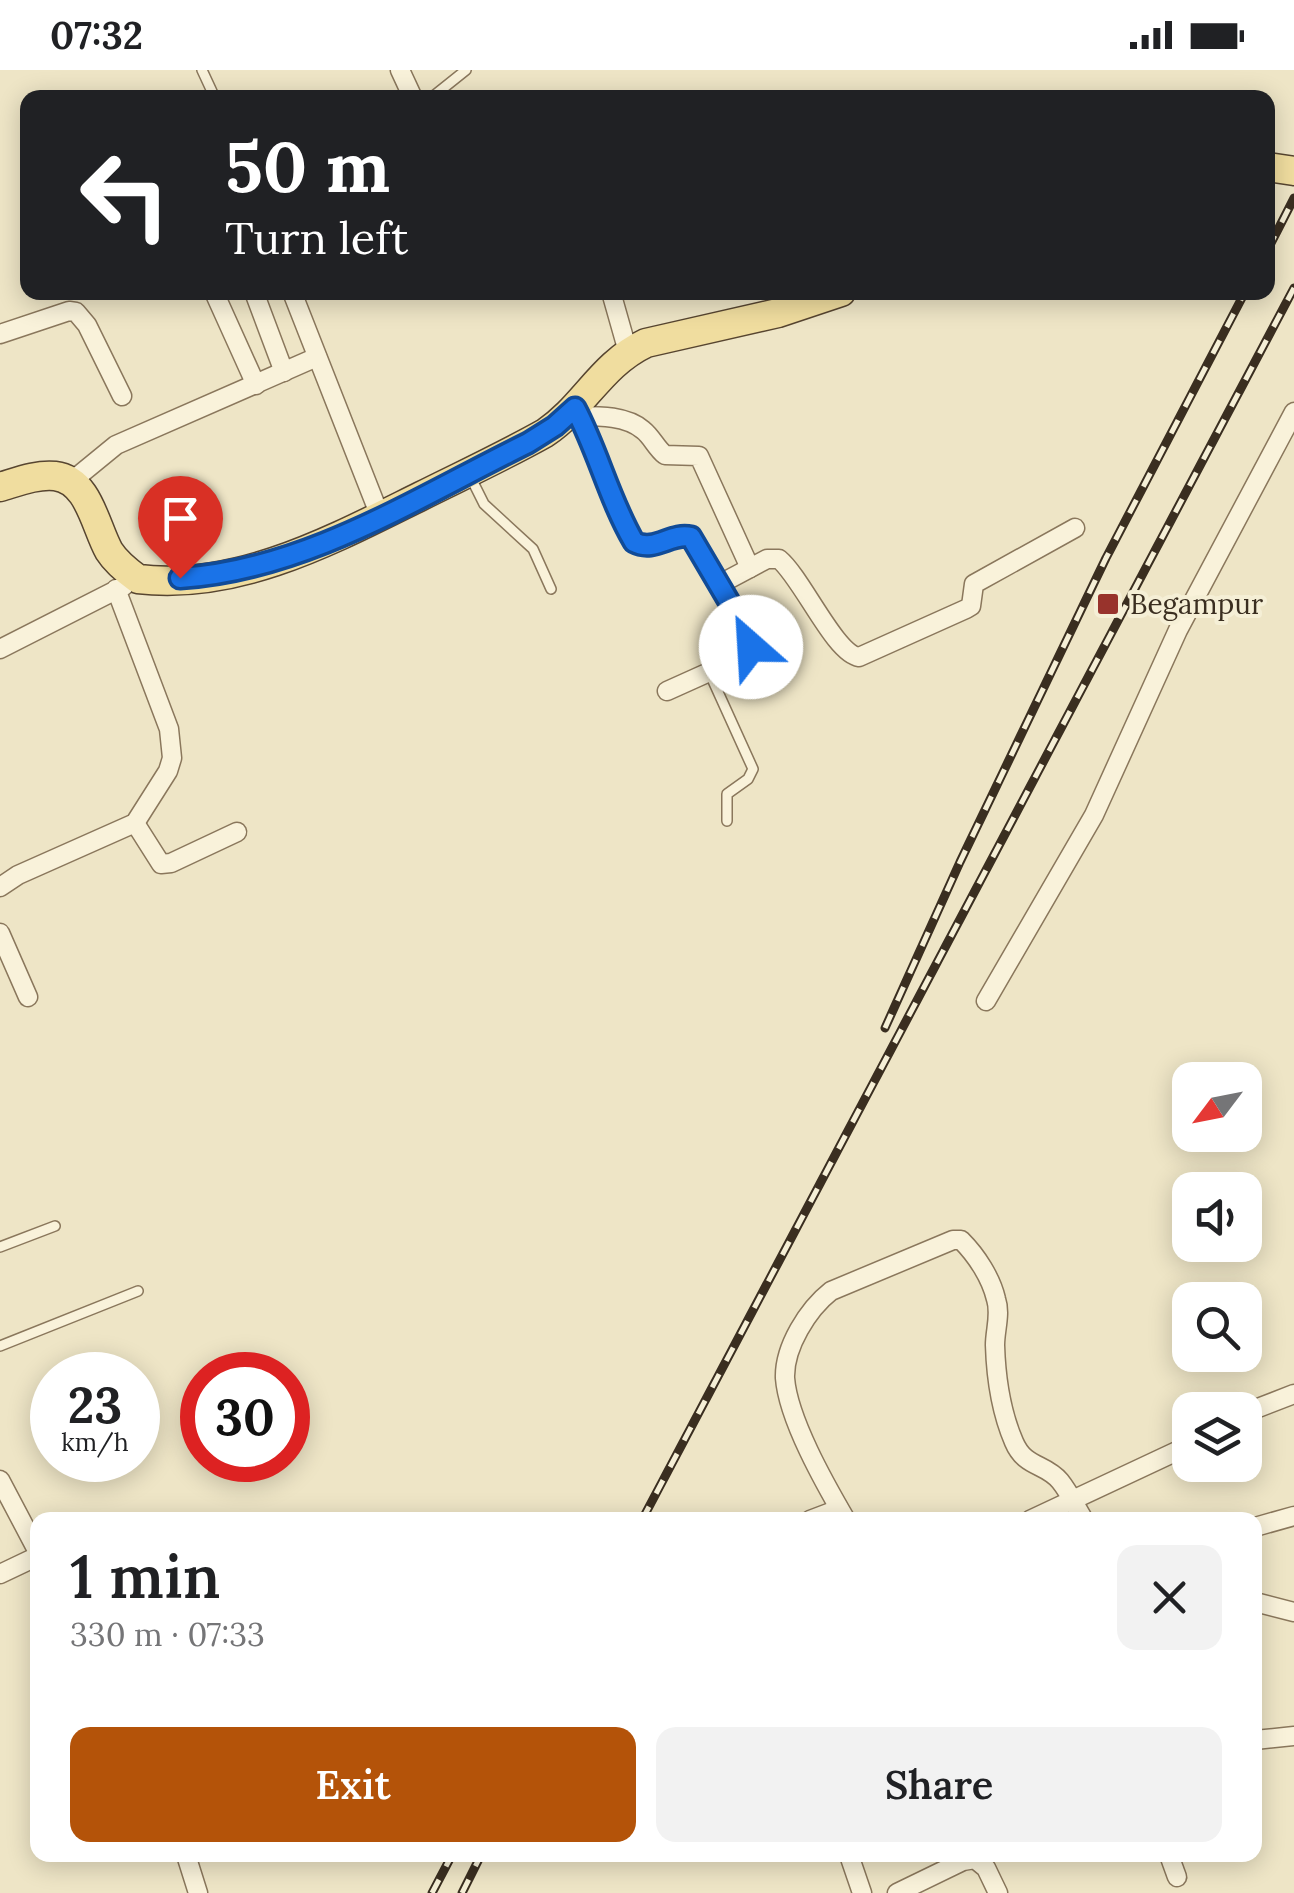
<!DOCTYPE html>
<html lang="en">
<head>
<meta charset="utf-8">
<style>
	body { margin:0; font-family:Lora,serif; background:#f2f2f2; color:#202124; height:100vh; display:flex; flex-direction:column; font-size:38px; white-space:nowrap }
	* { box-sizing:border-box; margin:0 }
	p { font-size:32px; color:#757577 }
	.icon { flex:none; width:55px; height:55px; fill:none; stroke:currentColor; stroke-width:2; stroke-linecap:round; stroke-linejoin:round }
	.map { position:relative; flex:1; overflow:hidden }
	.side { position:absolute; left:30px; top:1442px; width:1232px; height:350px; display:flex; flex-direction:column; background:#fff; border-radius:20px; box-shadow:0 5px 25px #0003 }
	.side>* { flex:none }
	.hud { position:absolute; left:20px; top:20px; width:1255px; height:210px; border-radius:20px; box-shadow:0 5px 25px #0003; background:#202124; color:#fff; overflow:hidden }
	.needle { width:65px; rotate:238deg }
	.buttons { position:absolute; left:1172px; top:992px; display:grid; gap:20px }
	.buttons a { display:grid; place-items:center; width:90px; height:90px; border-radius:20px; background:#fff; box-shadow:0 5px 25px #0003; font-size:50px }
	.speed { position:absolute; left:30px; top:1282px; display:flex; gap:20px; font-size:50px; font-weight:700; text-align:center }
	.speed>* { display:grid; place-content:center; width:130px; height:130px; border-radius:50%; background:#fff; box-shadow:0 5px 25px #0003; line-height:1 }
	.speed small { font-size:25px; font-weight:400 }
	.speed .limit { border:15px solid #d22; background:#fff; color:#111 }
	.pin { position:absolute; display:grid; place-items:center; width:85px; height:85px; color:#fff; margin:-102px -42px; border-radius:50% 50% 50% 0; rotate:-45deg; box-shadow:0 0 10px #0007 }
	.pin .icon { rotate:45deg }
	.me { position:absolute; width:110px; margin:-55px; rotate:334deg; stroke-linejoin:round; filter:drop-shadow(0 0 8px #0008) }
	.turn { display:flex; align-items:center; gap:35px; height:210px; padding:0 40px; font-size:45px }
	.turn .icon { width:130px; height:130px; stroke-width:2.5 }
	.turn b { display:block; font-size:70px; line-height:85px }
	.round { display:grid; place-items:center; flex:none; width:105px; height:105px; border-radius:20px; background:#f2f2f2 }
	.summary { display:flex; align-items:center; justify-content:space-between; height:170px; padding:0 40px }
	h1 { font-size:60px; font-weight:600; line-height:75px }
	.button { display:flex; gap:20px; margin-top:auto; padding:20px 40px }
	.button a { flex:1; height:115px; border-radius:20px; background:#b45309; color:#fff; font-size:40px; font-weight:600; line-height:115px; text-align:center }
	.button a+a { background:#f2f2f2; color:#202124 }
	.status { display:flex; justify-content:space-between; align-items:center; height:70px; padding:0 50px; background:#fff; direction:ltr }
	.status svg { height:28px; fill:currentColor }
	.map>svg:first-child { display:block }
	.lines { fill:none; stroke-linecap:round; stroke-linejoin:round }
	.service-casing { stroke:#8a775c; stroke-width:12 }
	.minor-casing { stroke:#8a775c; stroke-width:21 }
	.primary-casing { stroke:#574530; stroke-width:31 }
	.service { stroke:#f9f2da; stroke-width:9 }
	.minor { stroke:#f9f2da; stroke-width:18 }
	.primary { stroke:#f0dd9f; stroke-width:28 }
	.rail-casing { stroke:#3a2e20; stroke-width:9 }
	.rail { stroke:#f5efd6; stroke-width:5; stroke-dasharray:15; stroke-linecap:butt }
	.route-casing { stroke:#114b97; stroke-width:25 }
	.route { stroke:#1a73e8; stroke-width:18 }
	.poi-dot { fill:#98332c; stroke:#f5efd6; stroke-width:4 }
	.labels { text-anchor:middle; stroke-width:8; stroke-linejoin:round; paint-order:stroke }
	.poi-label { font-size:28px; fill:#3a2e20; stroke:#f5efd6; text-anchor:start }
</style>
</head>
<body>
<div class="status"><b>07:32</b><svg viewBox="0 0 49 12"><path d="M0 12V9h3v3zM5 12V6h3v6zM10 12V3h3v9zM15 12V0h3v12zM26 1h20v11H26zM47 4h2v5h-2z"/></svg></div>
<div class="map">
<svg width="1294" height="1823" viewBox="0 0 1294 1823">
	<rect width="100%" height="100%" fill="#eee5c6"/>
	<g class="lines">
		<g class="service-casing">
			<g id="service">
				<path d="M202 0 215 28"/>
				<path d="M431 28 466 0"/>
				<path d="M470 406 484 434 533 479 551 519"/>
				<path d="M709 602 753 699 748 709 727 724V751"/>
				<path d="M0 1177 55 1156"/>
				<path d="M0 1276 138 1221"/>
			</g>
		</g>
		<g class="minor-casing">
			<g id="minor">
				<path d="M400 0 413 28"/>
				<path d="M214 222 256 315"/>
				<path d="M254 222 284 302"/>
				<path d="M292 222 380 446"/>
				<path d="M611 222 628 282"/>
				<path d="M0 264 69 241 76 242 87 255 122 326"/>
				<path d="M575 338C598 381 609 429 633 472 655 483 671 463 691 467L748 563 751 577 747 585 667 621"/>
				<path d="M579 346C600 346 627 346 643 360 652 367 656 378 665 385L699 386 750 498"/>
				<path d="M72 411 116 375 317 287"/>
				<path d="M720 514 767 489H779C802 508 835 584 859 587L966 539 971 536 974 514 1075 458"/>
				<path d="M0 579 124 516"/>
				<path d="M135 753 161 794 171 793 237 762"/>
				<path d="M0 817 18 805 135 753 168 701 172 688 169 659 116 519"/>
				<path d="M0 863 28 927"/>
				<path d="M986 931 1094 745 1178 560 1294 342"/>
				<path d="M1245 1343 1294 1324"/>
				<path d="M0 1410 38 1482"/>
				<path d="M810 1450 839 1439"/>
				<path d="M846 1450C825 1414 788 1349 785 1308 784 1277 808 1239 831 1221L953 1170H961C977 1186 991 1208 996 1229 1001 1244 995 1260 995 1275 996 1308 1001 1342 1014 1372 1025 1398 1045 1393 1060 1411 1069 1422 1076 1437 1084 1450"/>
				<path d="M1030 1450 1190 1375"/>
				<path d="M1255 1457 1294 1446"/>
				<path d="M0 1504 38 1486"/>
				<path d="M1255 1532 1294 1542"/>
				<path d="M1255 1670 1294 1666"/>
				<path d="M186 1785 198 1823"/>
				<path d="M849 1785 862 1823"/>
				<path d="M1169 1785 1177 1807"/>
				<path d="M897 1823 963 1791 975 1789 986 1798 998 1823"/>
			</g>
		</g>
		<g class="primary-casing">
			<g id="primary">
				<path d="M1268 97 1294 101"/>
				<path d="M0 417C17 412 37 404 55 406 89 410 95 456 109 481 116 492 127 501 138 509 239 521 334 469 421 426 463 405 504 386 545 363 585 336 600 295 646 273L778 243 841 222"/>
			</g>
		</g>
		<use href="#service" class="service"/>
		<use href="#minor" class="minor"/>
		<use href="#primary" class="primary"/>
		<g class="rail-casing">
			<g id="rail">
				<path d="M1268 179 1294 128"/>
				<path d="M885 958 960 792 1106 488 1245 222"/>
				<path d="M642 1450 1294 218"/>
				<path d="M432 1823 452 1785"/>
				<path d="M462 1823 481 1785"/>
			</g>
		</g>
		<use href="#rail" class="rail"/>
	</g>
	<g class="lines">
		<g class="route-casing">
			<path id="route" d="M180 508C306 500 416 428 528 373L555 356 575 338C598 381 609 429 634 472 655 483 671 462 691 467L748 564 751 577"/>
		</g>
		<use href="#route" class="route"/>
	</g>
	<rect class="poi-dot" x="1096" y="522" width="24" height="24" rx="5"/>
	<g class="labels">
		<g class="poi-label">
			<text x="1130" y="544">Begampur</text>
		</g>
	</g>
</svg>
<div class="buttons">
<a><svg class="needle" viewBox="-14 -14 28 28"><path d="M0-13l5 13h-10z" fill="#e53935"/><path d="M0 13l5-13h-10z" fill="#757577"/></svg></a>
<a><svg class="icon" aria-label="sound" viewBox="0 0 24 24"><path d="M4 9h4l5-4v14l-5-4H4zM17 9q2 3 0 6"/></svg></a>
<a><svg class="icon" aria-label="search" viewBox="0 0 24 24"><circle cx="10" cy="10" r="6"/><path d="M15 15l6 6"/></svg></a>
<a><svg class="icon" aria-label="layers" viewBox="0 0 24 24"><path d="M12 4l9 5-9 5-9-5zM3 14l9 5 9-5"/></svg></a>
</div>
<div class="speed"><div>23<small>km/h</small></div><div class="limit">30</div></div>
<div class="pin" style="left:180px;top:508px;background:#d93025"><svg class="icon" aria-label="arrive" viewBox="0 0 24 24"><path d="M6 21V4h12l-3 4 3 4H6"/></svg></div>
<svg class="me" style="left:751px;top:577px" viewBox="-20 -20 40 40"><circle r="19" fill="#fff"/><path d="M0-13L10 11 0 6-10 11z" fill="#1a73e8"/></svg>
<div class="hud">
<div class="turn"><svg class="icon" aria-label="left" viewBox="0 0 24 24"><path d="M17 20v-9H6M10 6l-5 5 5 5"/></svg><div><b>50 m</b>Turn left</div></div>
</div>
<section class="side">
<div class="summary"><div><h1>1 min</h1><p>330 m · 07:33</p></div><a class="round"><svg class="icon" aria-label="close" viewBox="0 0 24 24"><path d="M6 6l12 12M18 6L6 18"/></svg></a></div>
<div class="button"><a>Exit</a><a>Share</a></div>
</section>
</div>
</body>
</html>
